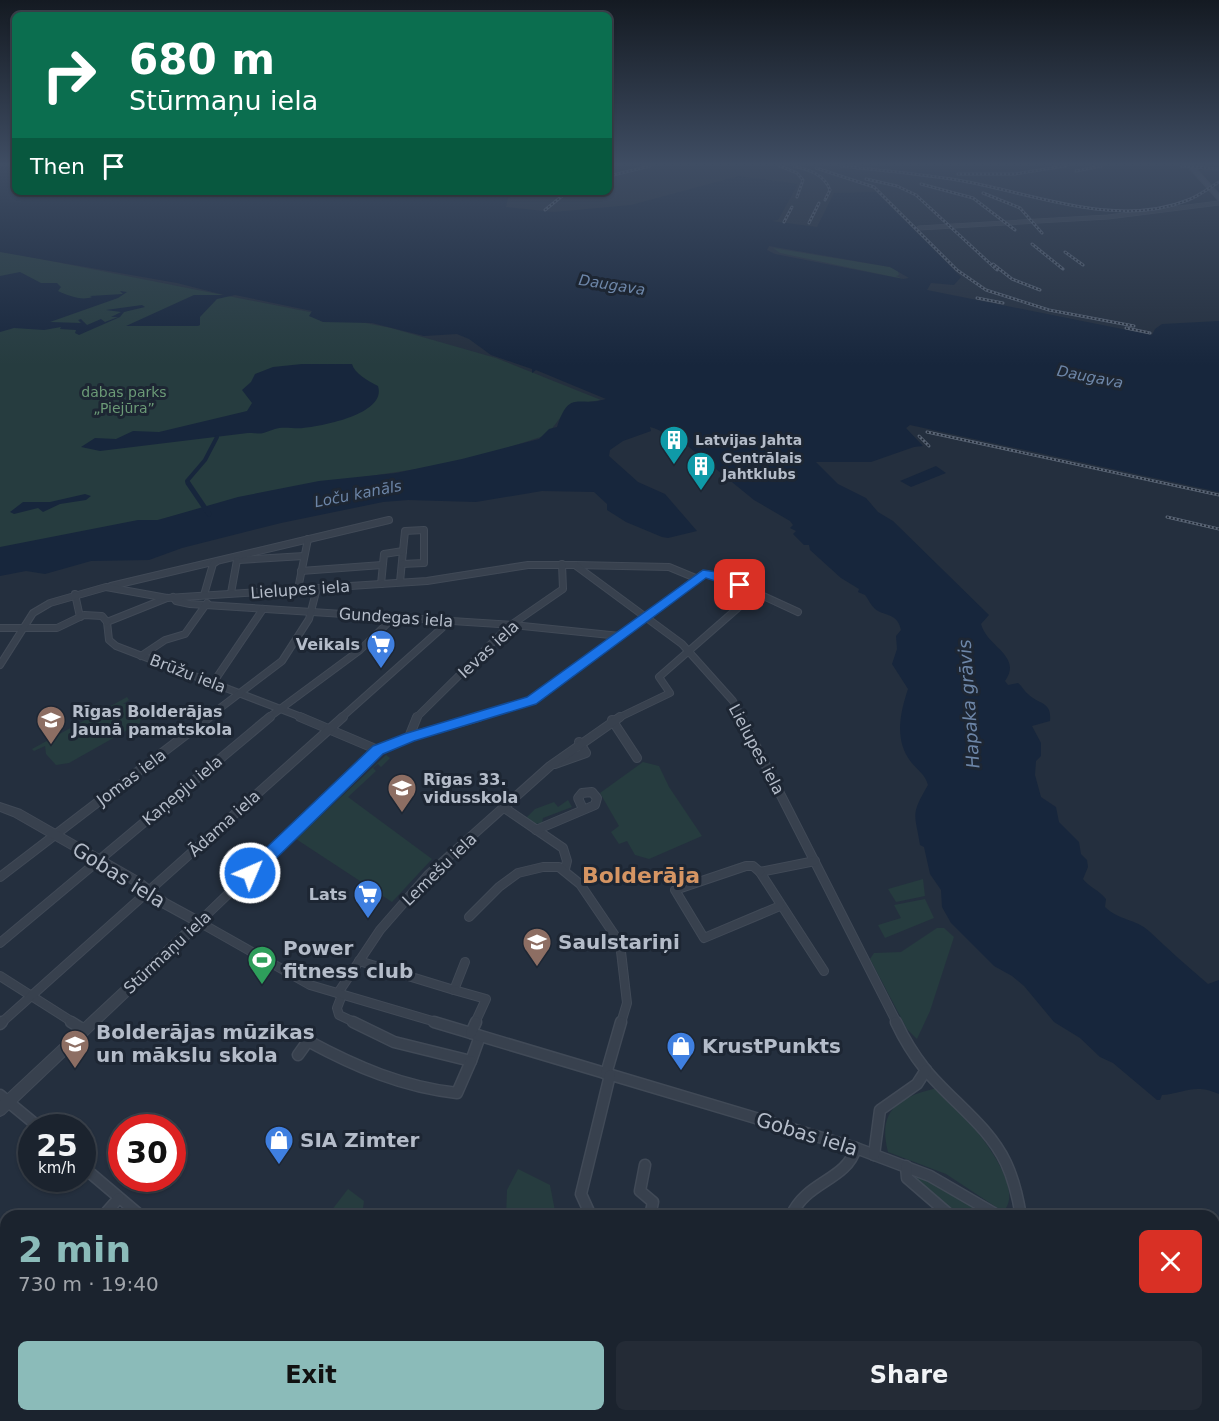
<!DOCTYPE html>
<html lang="en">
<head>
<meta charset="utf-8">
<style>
	body { margin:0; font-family:"DejaVu Sans",sans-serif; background:#242b36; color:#f1f3f6; height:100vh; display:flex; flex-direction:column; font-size:22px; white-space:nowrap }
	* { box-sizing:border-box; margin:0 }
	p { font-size:20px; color:#a0a4aa }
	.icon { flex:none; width:33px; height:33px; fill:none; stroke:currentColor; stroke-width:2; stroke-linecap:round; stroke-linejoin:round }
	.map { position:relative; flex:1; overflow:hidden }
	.side { position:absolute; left:0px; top:1210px; width:1220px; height:212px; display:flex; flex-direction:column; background:#1b232e; border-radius:18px 18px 0 0; box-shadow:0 2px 4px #0004,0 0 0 2px #39404a }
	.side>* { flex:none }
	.hud { position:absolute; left:12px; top:12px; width:600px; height:183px; border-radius:9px; box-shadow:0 2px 4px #0004,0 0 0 2px #39404a; background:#0b6e4f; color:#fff; overflow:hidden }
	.speed { position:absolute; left:18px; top:1114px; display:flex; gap:12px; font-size:30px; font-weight:700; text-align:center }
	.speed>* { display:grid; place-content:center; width:78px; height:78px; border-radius:50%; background:#1b232e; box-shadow:0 2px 4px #0004,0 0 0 2px #39404a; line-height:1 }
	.speed small { font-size:15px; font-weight:400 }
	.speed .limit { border:9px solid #d22; background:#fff; color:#111 }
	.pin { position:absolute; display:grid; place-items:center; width:51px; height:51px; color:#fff; margin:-26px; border-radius:12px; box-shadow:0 3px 9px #0006 }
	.me { position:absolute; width:66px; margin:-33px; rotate:45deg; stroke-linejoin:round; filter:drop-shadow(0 0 4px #0008) }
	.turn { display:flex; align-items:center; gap:21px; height:126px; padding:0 18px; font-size:27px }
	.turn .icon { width:78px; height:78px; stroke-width:2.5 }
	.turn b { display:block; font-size:42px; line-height:51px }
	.then { display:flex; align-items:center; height:57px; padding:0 18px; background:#0003; gap:12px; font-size:22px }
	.round { display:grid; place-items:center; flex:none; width:63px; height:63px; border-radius:9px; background:#242b36 }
	.summary { display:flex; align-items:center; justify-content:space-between; height:102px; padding:0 18px }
	h1 { font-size:36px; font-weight:700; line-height:45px; color:#8bbbb9 }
	.action { display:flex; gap:12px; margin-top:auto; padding:12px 18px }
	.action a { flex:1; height:69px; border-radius:9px; background:#8bbbb9; color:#111; font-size:24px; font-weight:700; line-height:69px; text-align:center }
	.action a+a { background:#242b36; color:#f1f3f6 }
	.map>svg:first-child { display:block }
	.green { fill:#263c3f }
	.water { fill:#17263c; fill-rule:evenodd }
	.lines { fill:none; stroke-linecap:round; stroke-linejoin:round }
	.canal-far1 { stroke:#17263c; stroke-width:4 }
	.canal { stroke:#17263c; stroke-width:5 }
	.minor-far3-casing { stroke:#414a57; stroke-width:5 }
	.minor-far2-casing { stroke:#414a57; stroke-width:8 }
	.minor-far1-casing { stroke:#414a57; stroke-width:10 }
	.minor-casing { stroke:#414a57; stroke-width:13 }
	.tertiary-casing { stroke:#414a57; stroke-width:2 }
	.secondary-casing { stroke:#414a57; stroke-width:3 }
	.minor-far3 { stroke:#38414e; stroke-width:4 }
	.minor-far2 { stroke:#38414e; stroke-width:6 }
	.minor-far1 { stroke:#38414e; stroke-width:8 }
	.minor { stroke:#38414e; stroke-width:10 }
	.tertiary { fill:#38414e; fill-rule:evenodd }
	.secondary { fill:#465061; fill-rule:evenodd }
	.rail-casing { stroke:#5a6575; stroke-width:3 }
	.rail { stroke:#1d2633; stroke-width:1.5; stroke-dasharray:2; stroke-linecap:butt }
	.route { fill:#1a73e8; stroke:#114b97; stroke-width:1.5 }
	.labels { text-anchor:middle; stroke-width:6; stroke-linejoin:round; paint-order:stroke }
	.far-park-label { font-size:14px; fill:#6b9a76; stroke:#1d2633 }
	.far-poi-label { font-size:14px; font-weight:bold; fill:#b4bcc9; stroke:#1d2633; text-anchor:start }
	.far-water-label { font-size:15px; font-style:italic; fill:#6d86a8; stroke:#1d2633 }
	.street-label { font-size:16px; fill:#b4bcc9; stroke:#1d2633 }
	.poi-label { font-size:16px; font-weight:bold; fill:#b4bcc9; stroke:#1d2633; text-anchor:end }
	.water-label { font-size:18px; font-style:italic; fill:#6d86a8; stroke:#1d2633 }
	.near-street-label { font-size:20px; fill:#b4bcc9; stroke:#1d2633 }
	.near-poi-label { font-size:20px; font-weight:bold; fill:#b4bcc9; stroke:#1d2633; text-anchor:start }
	.district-label { font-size:22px; font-weight:bold; fill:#d59563; stroke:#1d2633 }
</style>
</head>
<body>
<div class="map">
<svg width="1219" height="1421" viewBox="0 0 1219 1421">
	<rect width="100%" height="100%" fill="#242f3e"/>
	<g class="green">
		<path d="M773 248 890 267 898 271 899 275 896 276 903 279 780 253Z"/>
		<path d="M0 251 391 328 496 358 601 400 570 405 547 435 463 462 271 491 146 523 0 548Z"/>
		<path d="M127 697 129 700 123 704H134L142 711 140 723 69 763 56 765 46 754 45 746 34 751 32 749Z"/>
		<path d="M386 755 390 758 381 767 378 764 373 768 376 771 348 797 432 859 392 902 296 839Z"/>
		<path d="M643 762 659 766 669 787 702 836 649 859 635 855 627 841 619 844 611 832 619 826 600 793Z"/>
		<path d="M568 800 572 807 543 818 542 823 535 824 526 818 535 809 554 802 558 807Z"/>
		<path d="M923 879 925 896 896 902 888 889Z"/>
		<path d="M925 899 934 918 885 938 878 925 901 918 894 905Z"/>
		<path d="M937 928H944L954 937 930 1011 917 1039 907 1029 870 959 874 953 901 952Z"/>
		<path d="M937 1088C958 1106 1025 1179 1006 1208L999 1209 946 1174 888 1152C877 1110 899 1097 937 1088Z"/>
		<path d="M518 1169 550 1185 556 1216H506L507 1190Z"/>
		<path d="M915 1173 992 1216H959L913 1176Z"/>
		<path d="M348 1189 364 1201 362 1216H330L328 1215Z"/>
	</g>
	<g class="water">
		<path d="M0 166H15V192H412C449 196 486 192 524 192L508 198 506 207 554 212 631 205 739 176 798 184 778 220 771 221 817 227 834 193 876 192 961 277 954 285 931 283 927 290 1152 335 1155 329 1162 324 1219 321V492L910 425 906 428 923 446 914 447 871 462H816L838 484 866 498 878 512 893 521 989 615 981 624C987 647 1023 656 1005 681L1008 685 1018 683C1023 687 1024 691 1028 694 1039 705 1052 701 1050 721L1032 726 1041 743V756L1036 761 1035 775 1041 797 1056 807 1059 822 1079 842 1081 854 1087 860 1088 867 1083 879C1089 887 1099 890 1106 899L1105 907C1118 920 1136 919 1149 931 1168 949 1188 967 1208 984L1219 980V1094C1194 1083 1186 1093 1162 1095L1160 1100H1157L1113 1063 1100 1057 1080 1038 1054 1022 1024 986 1012 976 994 966 951 923 942 907 941 890 930 874 924 847 920 845C915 813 910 816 928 785 925 774 918 771 911 762 894 740 900 713 908 689L892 664 897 649 896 636 901 630C898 616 890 616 880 612 872 609 869 600 865 595L858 592 859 589 841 578 810 550 809 545H804L793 534 796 531 790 528 793 525 790 521 754 500 684 443C671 441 662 429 650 427L651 431 623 441 610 450 609 456 638 482 665 494 697 531 668 538 662 537 626 522 607 510V504L594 492 542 491 476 502 408 500 383 502 281 523 182 548 149 560 91 561 45 574 26 571 0 576V547L138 520H158L238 497 319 481 396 473 462 459 539 439 549 429 557 427C570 388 578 408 606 399L536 370 532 373V369L491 355 469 339 457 334 424 336 372 323 323 322 309 316 312 311 235 295 217 299 200 317V325L198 326H126L194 295H224L177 283 0 252ZM769 246 890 267 909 278 903 279 775 254 767 250Z"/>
		<path d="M20 272 41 283H57L61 287 58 291C69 296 82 301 92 297L90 296 123 294 120 291 127 292 118 298 50 322 81 323 78 320 81 319 87 325 101 319 105 322 118 317H111L121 312 106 310 142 305 145 307 124 312 120 317 79 335 75 333 76 330 60 329 61 327 44 330 14 328 0 332V276Z"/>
		<path d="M302 364H352C354 373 368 381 378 386 387 414 322 426 303 428 295 429 282 426 275 429 259 434 267 434 248 433L100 451 81 447 95 438 116 439 133 431 159 432 247 411 252 403 242 390 251 382 255 374 273 367Z"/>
		<path d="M936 466 946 473 911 487 900 481Z"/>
		<path d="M85 494 91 496 86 500 60 504 43 512 38 508 14 514 10 512 23 502H50Z"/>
	</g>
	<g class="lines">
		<path class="canal-far1" d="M189 484 187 481 205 460 217 437"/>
		<path class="canal" d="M188 483 209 514"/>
		<g class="minor-far3-casing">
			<path id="minor-far3" d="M919 228 1108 217 1219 203"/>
		</g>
		<g class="minor-far2-casing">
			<g id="minor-far2">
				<path d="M239 560 304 556"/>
				<path d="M575 565 669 567 698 579"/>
				<path d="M301 571 382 565"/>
				<path d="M400 582 403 551"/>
				<path d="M381 584 384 554 403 551 405 531 424 530V563L402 564"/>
				<path d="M111 586 389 520"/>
				<path d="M298 589 308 539"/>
				<path d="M231 593 237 560"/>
				<path d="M75 594 80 617"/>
				<path d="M204 595 213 564 216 562"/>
				<path d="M173 597 176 601 190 604 513 625 620 636"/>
				<path d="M167 598 107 622 109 640 116 646 304 718"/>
				<path d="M0 628H57L84 615 102 616 107 622"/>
				<path d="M141 656 165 640 185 634 207 603"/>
				<path d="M0 665 33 613 50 603 106 587 167 598 427 581 528 565H575L682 644 733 701 742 718"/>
				<path d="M213 683 263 609"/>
				<path d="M207 718 282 661 309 619 317 588"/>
				<path d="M268 718 360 650 394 617"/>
				<path d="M341 718 442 628 446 620"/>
				<path d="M416 718 508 627 563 589 562 564"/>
				<path d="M474 718 532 701 703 574 724 578 798 612"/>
				<path d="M618 718 670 693 659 677 755 593"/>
			</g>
		</g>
		<g class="minor-far1-casing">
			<g id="minor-far1">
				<path d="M300 717 378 750"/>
				<path d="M741 717 897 1023"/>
				<path d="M612 720 637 758"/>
				<path d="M409 737 417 717"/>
				<path d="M555 764 586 753 579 742"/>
				<path d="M503 807 563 848 567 861 565 869"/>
				<path d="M536 830 595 805 597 798 592 792 582 793 578 798 583 809"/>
				<path d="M815 861 760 872 824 971"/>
				<path d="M760 872 753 866H746L675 890 704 938 780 906"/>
				<path d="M0 877 209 717"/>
				<path d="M469 917 499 887 518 873 543 867H559L580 884 620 943 627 1003 621 1023"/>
				<path d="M0 943 270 717"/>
				<path d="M359 961 454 990 465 962"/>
				<path d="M0 976 74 1023"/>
				<path d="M454 990 486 999 475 1023"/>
				<path d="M338 993 380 930 428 875 550 766 620 717"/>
				<path d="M342 995 337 1008 339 1015 356 1023"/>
				<path d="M1 1023 343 717"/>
				<path d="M439 1023 310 985 199 922 378 750 409 737 479 717"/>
			</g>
		</g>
		<g class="minor-casing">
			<g id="minor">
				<path d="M71 1022 84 1030"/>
				<path d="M353 1022 394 1042 471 1061 480 1036"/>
				<path d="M434 1022 856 1148 930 1176 999 1216"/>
				<path d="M896 1022C904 1039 913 1054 925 1069 951 1101 988 1125 1006 1163 1014 1180 1018 1198 1021 1216"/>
				<path d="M0 1024 2 1022"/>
				<path d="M471 1033 476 1022"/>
				<path d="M298 1055 308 1041C356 1067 403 1087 457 1093L471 1061"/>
				<path d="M606 1074 621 1022"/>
				<path d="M0 1095 40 1128"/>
				<path d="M874 1155 880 1110 917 1084 926 1070"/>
				<path d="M645 1165 640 1191 653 1202 650 1216"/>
				<path d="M82 1166 141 1216"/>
				<path d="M906 1166 907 1178 951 1216"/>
				<path d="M103 1216 119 1198"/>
				<path d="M591 1216 581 1194 610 1075"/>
				<path d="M791 1216C806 1181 846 1181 856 1148"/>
				<path d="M70 1416 72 1421"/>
				<path d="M604 1416 606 1421"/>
				<path d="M674 1416 677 1421"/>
				<path d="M155 1421 157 1416"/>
				<path d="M574 1421 581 1416"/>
				<path d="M644 1421 650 1416"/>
				<path d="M686 1421 693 1416"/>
				<path d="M903 1421 909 1416"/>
				<path d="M1138 1421 1141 1416"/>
			</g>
		</g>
		<g class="tertiary-casing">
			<path id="tertiary" d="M0 803 21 810 140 878 168 900 203 919 204 922 203 925 4 1114 0 1116V1101L191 923 160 906 132 884 13 816 0 811Z"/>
		</g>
		<g class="secondary-casing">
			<path id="secondary" d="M1188 166H1193L1219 195V200Z"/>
		</g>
		<use href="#minor-far3" class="minor-far3"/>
		<use href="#minor-far2" class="minor-far2"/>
		<use href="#minor-far1" class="minor-far1"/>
		<use href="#minor" class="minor"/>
		<use href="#tertiary" class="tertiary"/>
		<use href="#secondary" class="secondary"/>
		<g class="rail-casing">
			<g id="rail">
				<path d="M780 166 797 173 803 180 797 197"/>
				<path d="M794 166C809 170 824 174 830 190L825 200"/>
				<path d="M841 166C883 171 926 174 968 182 1037 195 1118 228 1188 200 1199 196 1209 188 1219 182"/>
				<path d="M1182 166 1219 169"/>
				<path d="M816 168 874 187 957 270 986 290 1049 310 1134 326"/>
				<path d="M1076 171 1101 166"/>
				<path d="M958 174H1015L1065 166"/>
				<path d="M609 176 650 166"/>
				<path d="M866 179 897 186 916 195 997 270"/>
				<path d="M921 184 973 198 1015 230"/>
				<path d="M983 193 1020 208 1042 233"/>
				<path d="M545 210 567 192"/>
				<path d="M784 222 792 207"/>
				<path d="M809 223 819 203"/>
				<path d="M1032 244 1063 269"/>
				<path d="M1065 252 1083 265"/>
				<path d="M993 264 1012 279 1040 290"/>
				<path d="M977 298 1003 303"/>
				<path d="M1126 328 1150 333"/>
				<path d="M927 432 1219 495"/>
				<path d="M919 436 929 446"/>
				<path d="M1167 517 1219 529"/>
			</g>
		</g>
		<use href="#rail" class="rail"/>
	</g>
	<linearGradient id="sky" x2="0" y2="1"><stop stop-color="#141a22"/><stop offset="0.45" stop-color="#3f4d63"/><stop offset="1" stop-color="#3f4d63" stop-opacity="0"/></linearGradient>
	<rect width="1219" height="365" fill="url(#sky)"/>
	<path class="route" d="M703 570 717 572 746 585 740 589 706 578 536 704 414 741 383 754 256 878H245L242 873 245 868 373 746 404 734 527 697Z"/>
	<defs>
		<g id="building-pin" transform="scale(1.5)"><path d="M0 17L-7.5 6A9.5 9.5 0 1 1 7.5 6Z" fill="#0f9aa8" stroke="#1d2633"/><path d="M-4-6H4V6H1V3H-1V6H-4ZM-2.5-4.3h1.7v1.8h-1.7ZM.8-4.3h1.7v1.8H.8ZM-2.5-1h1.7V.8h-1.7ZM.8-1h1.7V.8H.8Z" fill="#fff"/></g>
		<g id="supermarket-pin" transform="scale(1.5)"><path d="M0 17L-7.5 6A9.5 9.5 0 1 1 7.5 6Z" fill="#3f7fe0" stroke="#1d2633"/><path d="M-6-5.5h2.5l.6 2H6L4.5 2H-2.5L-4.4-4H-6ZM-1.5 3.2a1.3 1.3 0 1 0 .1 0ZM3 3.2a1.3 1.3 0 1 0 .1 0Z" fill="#fff"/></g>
		<g id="school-pin" transform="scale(1.5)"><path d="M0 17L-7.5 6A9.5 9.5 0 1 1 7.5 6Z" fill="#8d6e63" stroke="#1d2633"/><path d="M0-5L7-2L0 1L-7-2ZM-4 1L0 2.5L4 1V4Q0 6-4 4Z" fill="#fff"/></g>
		<g id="stadium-pin" transform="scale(1.5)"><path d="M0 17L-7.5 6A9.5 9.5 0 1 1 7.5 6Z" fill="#2e9e5b" stroke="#1d2633"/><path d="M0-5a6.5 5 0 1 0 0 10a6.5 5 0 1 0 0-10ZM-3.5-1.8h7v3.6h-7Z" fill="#fff"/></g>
		<g id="shop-pin" transform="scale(1.5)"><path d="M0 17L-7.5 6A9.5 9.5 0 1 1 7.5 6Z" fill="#3f7fe0" stroke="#1d2633"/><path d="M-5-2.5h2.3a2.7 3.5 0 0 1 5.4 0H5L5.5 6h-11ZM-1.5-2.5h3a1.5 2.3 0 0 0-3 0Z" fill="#fff"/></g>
	</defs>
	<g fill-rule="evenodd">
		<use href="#building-pin" x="674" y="440"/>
		<use href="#building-pin" x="701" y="466"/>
		<use href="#supermarket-pin" x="381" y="644"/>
		<use href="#school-pin" x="51" y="720"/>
		<use href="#school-pin" x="402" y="788"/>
		<use href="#supermarket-pin" x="368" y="894"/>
		<use href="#school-pin" x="537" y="942"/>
		<use href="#stadium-pin" x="262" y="960"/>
		<use href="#school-pin" x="75" y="1044"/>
		<use href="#shop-pin" x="681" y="1046"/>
		<use href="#shop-pin" x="279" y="1140"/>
	</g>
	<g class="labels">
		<g class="far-park-label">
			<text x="124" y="397">dabas parks<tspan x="124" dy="16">„Piejūra”</tspan></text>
		</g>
		<g class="far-poi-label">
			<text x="695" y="445">Latvijas Jahta</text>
			<text x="722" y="463">Centrālais<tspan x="722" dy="16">Jahtklubs</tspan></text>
		</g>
		<g class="far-water-label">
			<text transform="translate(612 285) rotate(9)" y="5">Daugava</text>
			<text transform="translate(1090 377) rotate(11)" y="5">Daugava</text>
			<text transform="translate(358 494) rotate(-11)" y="5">Loču kanāls</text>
		</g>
		<g class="street-label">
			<text transform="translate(300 589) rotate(-4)" y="6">Lielupes iela</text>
			<text transform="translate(396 617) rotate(4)" y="6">Gundegas iela</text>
			<text transform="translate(488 649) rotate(-43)" y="6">Ievas iela</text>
			<text transform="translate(188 673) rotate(21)" y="6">Brūžu iela</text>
			<text transform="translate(757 749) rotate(62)" y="6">Lielupes iela</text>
			<text transform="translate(131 777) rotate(-37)" y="6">Jomas iela</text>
			<text transform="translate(182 790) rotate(-40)" y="6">Kaņepju iela</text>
			<text transform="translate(224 823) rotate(-42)" y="6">Ādama iela</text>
			<text transform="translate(439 869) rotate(-44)" y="6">Lemešu iela</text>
			<text transform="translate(167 952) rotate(-43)" y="6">Stūrmaņu iela</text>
		</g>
		<g class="poi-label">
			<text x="360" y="650">Veikals</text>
			<text x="72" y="717" text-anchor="start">Rīgas Bolderājas<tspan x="72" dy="18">Jaunā pamatskola</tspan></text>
			<text x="423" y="785" text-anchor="start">Rīgas 33.<tspan x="423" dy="18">vidusskola</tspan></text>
			<text x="347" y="900">Lats</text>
		</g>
		<g class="water-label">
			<text transform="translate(969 704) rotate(-94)" y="6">Hapaka grāvis</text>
		</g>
		<g class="near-street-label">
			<text transform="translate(119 875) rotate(32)" y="7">Gobas iela</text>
			<text transform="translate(807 1134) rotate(17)" y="7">Gobas iela</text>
		</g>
		<g class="near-poi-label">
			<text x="558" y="949">Saulstariņi</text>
			<text x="283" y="955">Power<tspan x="283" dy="23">fitness club</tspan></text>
			<text x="96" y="1039">Bolderājas mūzikas<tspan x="96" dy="23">un mākslu skola</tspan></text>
			<text x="702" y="1053">KrustPunkts</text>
			<text x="300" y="1147">SIA Zimter</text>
		</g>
		<g class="district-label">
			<text x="641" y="883">Bolderāja</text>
		</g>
	</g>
</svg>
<div class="speed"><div>25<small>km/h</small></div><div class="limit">30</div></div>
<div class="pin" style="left:740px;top:585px;background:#d93025"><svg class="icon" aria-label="arrive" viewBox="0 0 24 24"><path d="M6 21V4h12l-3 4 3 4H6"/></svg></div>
<svg class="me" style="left:250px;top:873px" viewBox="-20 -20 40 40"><circle r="17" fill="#1a73e8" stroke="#fff" stroke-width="3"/><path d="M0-11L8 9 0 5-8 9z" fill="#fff"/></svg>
<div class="hud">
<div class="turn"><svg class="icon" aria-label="right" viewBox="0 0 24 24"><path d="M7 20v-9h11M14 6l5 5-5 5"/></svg><div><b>680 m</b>Stūrmaņu iela</div></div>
<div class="then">Then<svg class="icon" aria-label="arrive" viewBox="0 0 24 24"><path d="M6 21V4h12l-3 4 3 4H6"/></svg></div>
</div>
<section class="side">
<div class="summary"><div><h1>2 min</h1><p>730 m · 19:40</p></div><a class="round" style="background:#d93025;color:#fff"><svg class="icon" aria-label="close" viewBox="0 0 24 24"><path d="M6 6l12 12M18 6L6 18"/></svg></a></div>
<div class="action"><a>Exit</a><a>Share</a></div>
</section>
</div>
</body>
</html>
